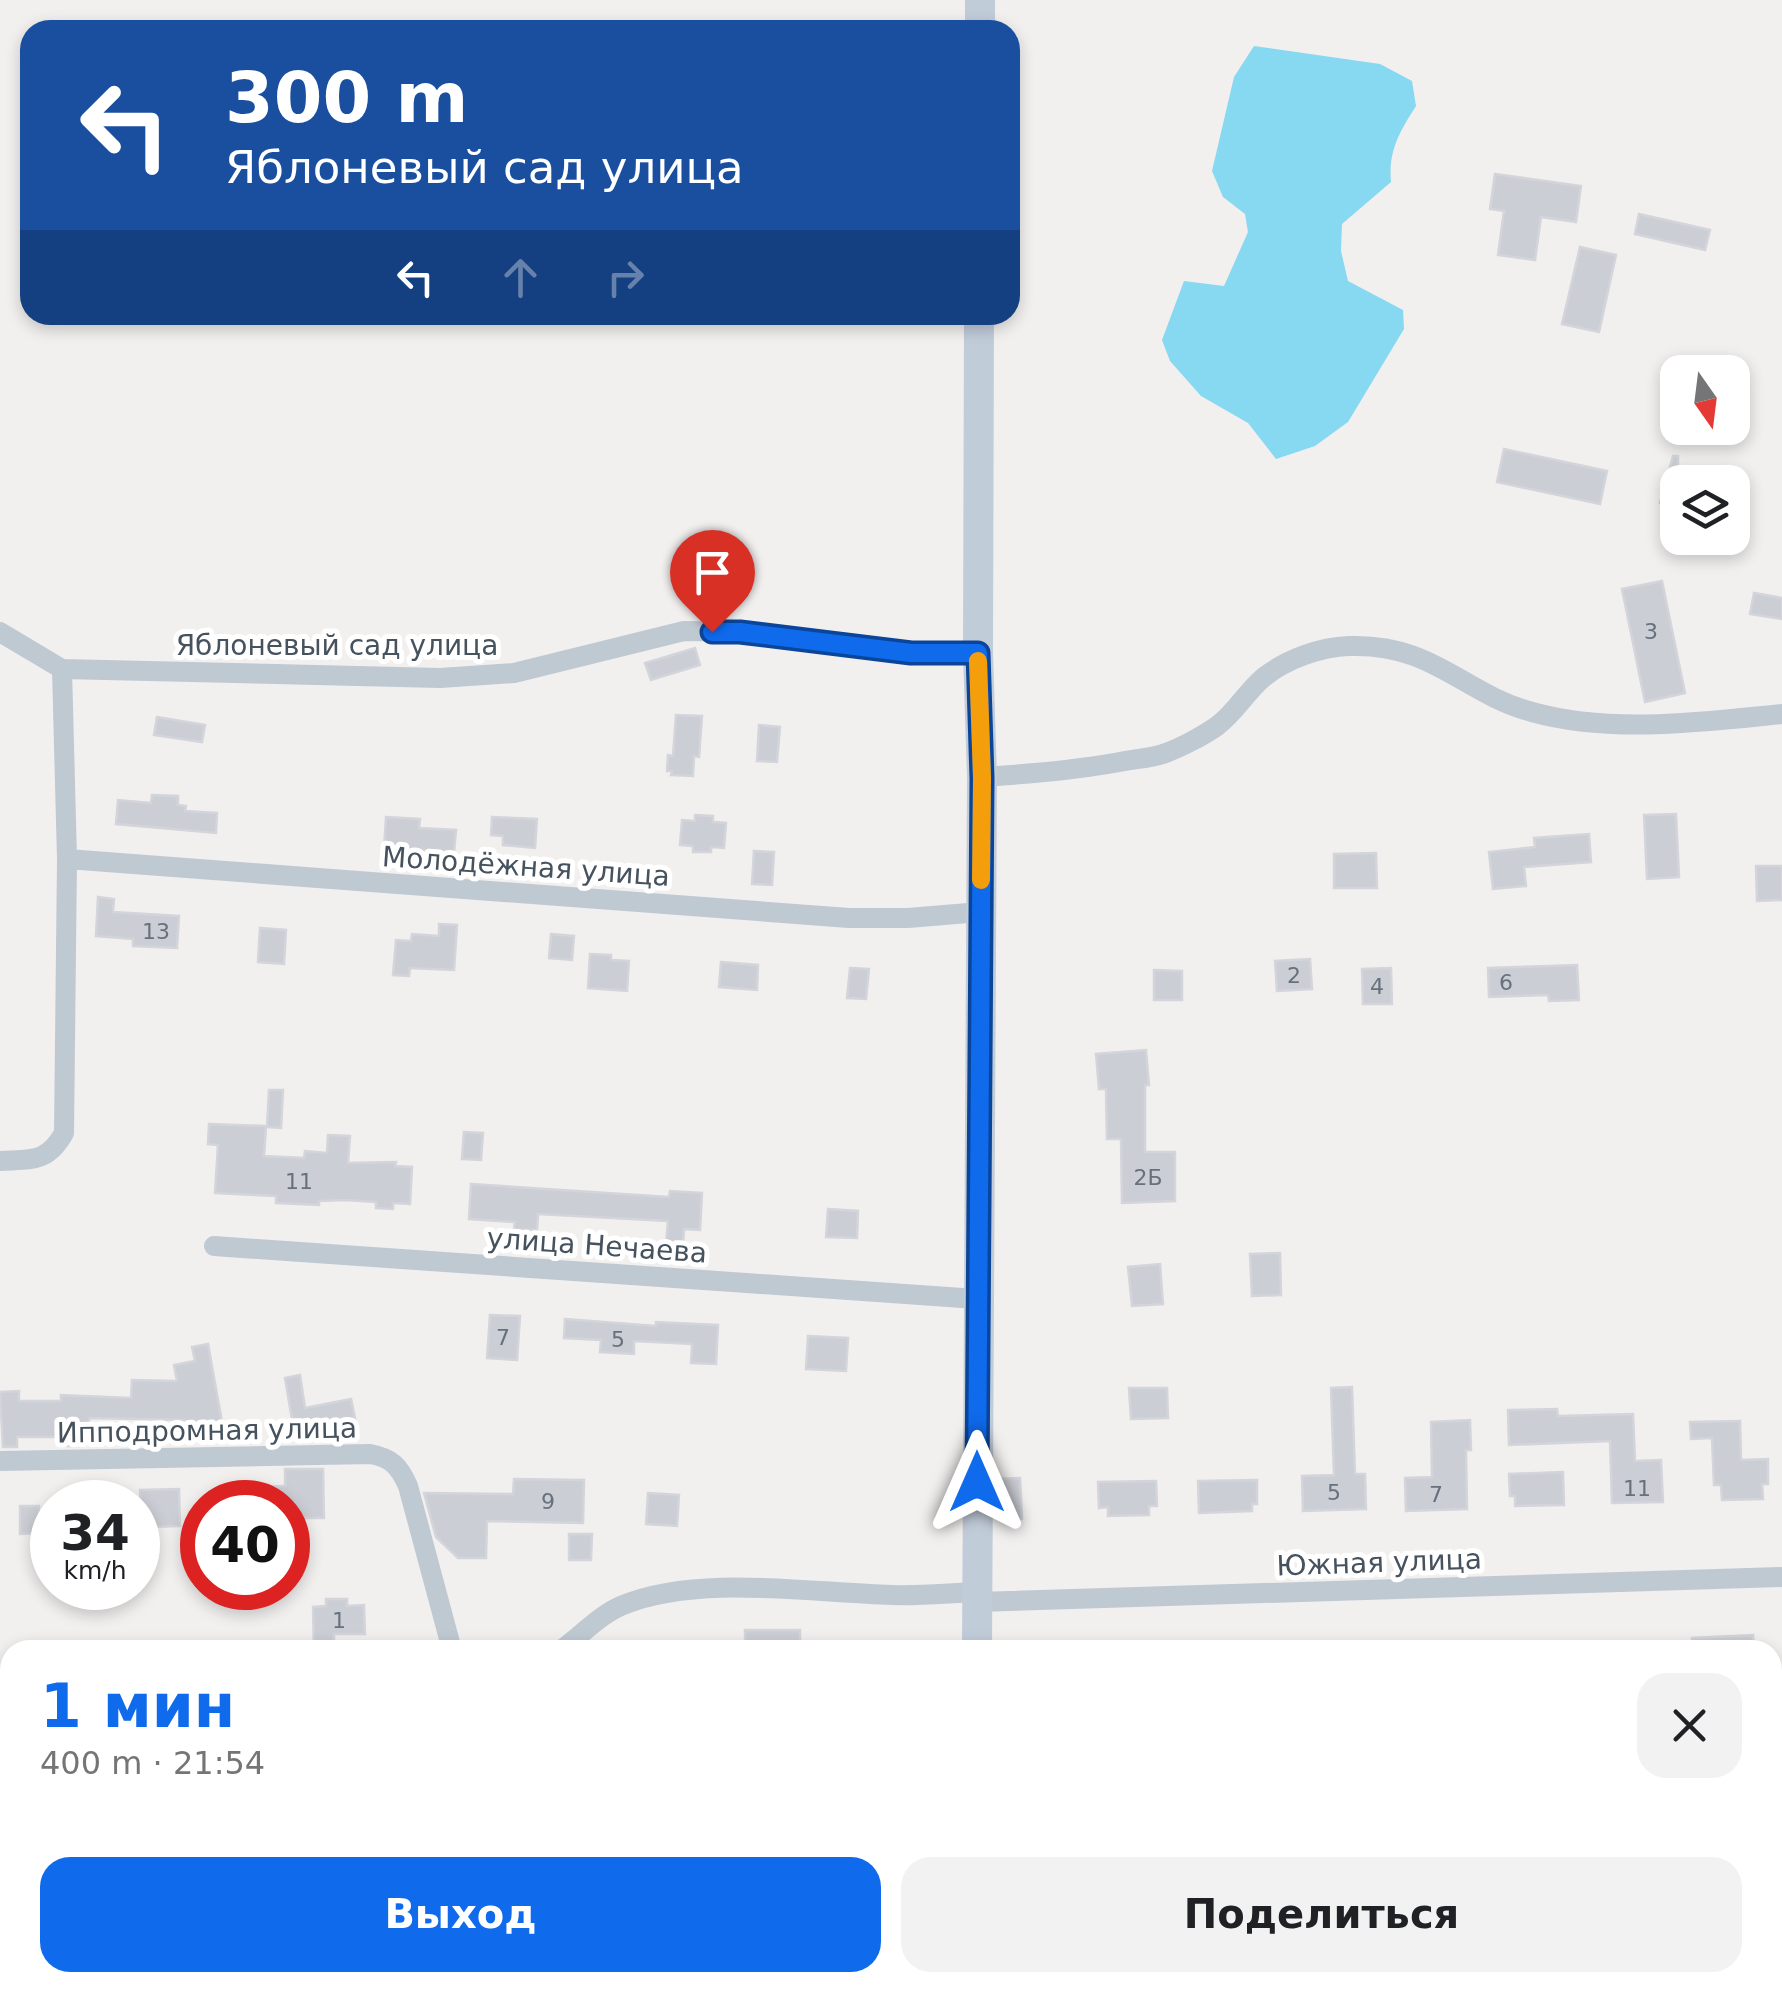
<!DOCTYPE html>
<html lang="ru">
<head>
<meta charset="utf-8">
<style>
	body { margin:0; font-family:"DejaVu Sans",sans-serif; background:#f2f2f2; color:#202124; height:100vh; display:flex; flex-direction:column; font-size:38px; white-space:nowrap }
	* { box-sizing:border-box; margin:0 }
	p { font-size:32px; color:#757577 }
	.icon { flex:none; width:55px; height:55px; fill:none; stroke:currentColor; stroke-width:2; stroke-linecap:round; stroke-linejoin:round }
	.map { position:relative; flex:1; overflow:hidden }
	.sheet { position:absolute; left:0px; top:1640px; width:1782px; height:352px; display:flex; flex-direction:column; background:#fff; border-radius:30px 30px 0 0; box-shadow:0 5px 15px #0003 }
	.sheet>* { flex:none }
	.guide { position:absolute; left:20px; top:20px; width:1000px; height:305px; border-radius:30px; box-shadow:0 5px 15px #0003; background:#1a4fa0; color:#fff; overflow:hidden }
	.needle { width:65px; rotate:166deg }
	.controls { position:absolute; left:1660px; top:355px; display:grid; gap:20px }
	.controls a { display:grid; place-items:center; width:90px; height:90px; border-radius:20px; background:#fff; box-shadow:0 5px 15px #0003; font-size:50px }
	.speed { position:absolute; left:30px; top:1480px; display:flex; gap:20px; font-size:50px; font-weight:700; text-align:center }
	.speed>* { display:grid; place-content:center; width:130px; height:130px; border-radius:50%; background:#fff; box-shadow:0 5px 15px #0003; line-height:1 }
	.speed small { font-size:25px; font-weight:400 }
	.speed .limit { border:15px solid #d22; background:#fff; color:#111 }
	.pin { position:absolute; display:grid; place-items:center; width:85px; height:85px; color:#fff; margin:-102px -42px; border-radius:50% 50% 50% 0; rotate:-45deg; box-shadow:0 0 10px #0007 }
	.pin .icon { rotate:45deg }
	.me { position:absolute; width:110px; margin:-55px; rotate:0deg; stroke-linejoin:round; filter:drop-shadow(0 0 8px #0008) }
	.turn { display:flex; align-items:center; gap:35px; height:210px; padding:0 40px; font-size:45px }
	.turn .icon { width:130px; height:130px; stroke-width:2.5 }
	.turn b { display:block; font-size:70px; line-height:85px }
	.lanes { display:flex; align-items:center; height:95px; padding:0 40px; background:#0003; justify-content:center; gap:50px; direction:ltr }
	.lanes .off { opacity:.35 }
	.round { display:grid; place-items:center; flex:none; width:105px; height:105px; border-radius:30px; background:#f2f2f2 }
	.summary { display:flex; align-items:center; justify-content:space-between; height:170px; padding:0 40px }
	h1 { font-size:60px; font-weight:700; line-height:75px; color:#0f6aec }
	.action { display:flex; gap:20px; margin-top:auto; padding:20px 40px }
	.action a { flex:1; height:115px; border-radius:30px; background:#0f6aec; color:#fff; font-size:40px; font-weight:700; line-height:115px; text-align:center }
	.action a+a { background:#f2f2f2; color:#202124 }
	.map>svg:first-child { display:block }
	.green { fill:#bcf2d2 }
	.water { fill:#87d8f1 }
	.building { fill:#cbced4; stroke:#d3d5db; stroke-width:2.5 }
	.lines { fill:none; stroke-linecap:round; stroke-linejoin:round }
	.street { stroke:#bfc9d2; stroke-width:20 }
	.secondary { stroke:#c1ccd9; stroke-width:30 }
	.route-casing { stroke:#0a4599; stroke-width:25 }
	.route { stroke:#0f6aec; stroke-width:18 }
	.slow { stroke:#f59e0b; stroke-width:18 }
	.labels { text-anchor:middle; stroke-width:10; stroke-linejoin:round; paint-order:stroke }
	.number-label { font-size:22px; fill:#67717c }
	.street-label { font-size:28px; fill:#46525e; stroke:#fff }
</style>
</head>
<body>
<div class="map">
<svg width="1782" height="1992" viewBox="0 0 1782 1992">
	<rect width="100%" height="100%" fill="#f2efef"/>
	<rect class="green" x="1247" y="1983" width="157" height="9"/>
	<path class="water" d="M1254 46 1380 64 1412 81 1416 106C1400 131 1388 151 1391 182L1342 224 1341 251 1348 281 1403 310 1404 329 1348 422 1315 446 1276 459 1248 423 1201 396 1170 361 1162 340 1184 281 1224 286 1248 232 1245 214 1223 197 1212 171 1234 77Z"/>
	<g class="building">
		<path d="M1495 174 1581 186 1576 222 1541 217 1535 260 1498 255 1504 211 1490 209Z"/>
		<path d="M1639 214 1710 230 1705 250 1635 234Z"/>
		<path d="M1580 247 1616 255 1599 332 1562 324Z"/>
		<path d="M1504 449 1607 471 1600 504 1497 482Z"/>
		<path d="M1673 456H1678V508L1660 503Z"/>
		<path d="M1662 581 1685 693 1645 702 1622 589Z"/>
		<path d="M1754 593 1782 598V619L1750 614Z"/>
		<path d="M695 648 700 665 651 680 645 663Z"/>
		<path d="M676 715 702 716 699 757 694 756 693 776 671 775 672 771H667L668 755 673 756Z"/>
		<path d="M157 717 205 725 202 742 154 735Z"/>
		<path d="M759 725 780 727 777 762 757 761Z"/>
		<path d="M152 795 178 796V805L186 806 185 811 217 813 216 833 116 824 118 800 151 803Z"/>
		<path d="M1676 814 1679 877 1647 879 1644 815Z"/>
		<path d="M695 815 713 816V822L726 823 724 848 711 847V852H693V846L680 845 682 820 695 821Z"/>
		<path d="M386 817 420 819 419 828 456 830 454 852 384 849Z"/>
		<path d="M492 817 537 819 535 848 503 845V836L491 835Z"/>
		<path d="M1589 834 1591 862 1524 867 1526 886 1493 889 1489 852 1535 847 1534 838Z"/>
		<path d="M754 851 774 852 772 885 752 884Z"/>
		<path d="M1376 853 1377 888H1334V854Z"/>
		<path d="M1756 866H1782V900L1757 901Z"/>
		<path d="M98 897 114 899 113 912 179 916 177 948 133 946V939L96 936Z"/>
		<path d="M439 924 457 925 454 970 410 968 409 976 393 975 396 940 411 941 412 934 439 936Z"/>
		<path d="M260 928 286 930 284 964 258 962Z"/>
		<path d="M551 934 574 936 572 960 549 958Z"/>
		<path d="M590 954 611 955V960L629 961 627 991 588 988Z"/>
		<path d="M1310 959 1312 989 1277 991 1275 961Z"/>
		<path d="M721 962 758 965 757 990 719 987Z"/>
		<path d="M1577 965 1579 1000 1549 1001 1548 995 1489 997 1488 968Z"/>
		<path d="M850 968 869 969 866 999 847 998Z"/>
		<path d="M1391 968 1392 1004H1363L1362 969Z"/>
		<path d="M1154 970 1182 971V1000H1154Z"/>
		<path d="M1146 1050 1149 1085H1145V1152H1175V1201L1122 1203 1121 1139H1107L1106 1089H1099L1096 1054Z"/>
		<path d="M269 1090H283L281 1128 267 1127Z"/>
		<path d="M209 1124 266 1126 264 1156 304 1158 305 1151 327 1153 328 1135 350 1136 348 1163 396 1162 395 1166 412 1167 410 1204 393 1203V1209L376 1208V1202L345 1200 319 1201V1205L276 1203V1196L215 1193 218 1145 208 1144Z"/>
		<path d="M464 1132 483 1133 481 1160 462 1159Z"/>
		<path d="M471 1184 669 1197 670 1191 702 1193 700 1230 684 1229 683 1245 666 1244 668 1221 538 1214 537 1230 514 1229 515 1222 469 1219Z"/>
		<path d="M828 1209 858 1211 857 1238 826 1237Z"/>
		<path d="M1280 1253 1281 1295 1252 1296 1250 1254Z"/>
		<path d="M1160 1264 1163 1304 1132 1306 1128 1267Z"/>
		<path d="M490 1315 520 1316 517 1360 487 1358Z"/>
		<path d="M565 1319 656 1326V1322L718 1325 716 1364 691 1363 692 1344 634 1341V1354L600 1352 601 1340 564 1338Z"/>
		<path d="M808 1336 848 1338 846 1371 806 1369Z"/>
		<path d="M208 1344 224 1433 209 1436 207 1427 186 1431 184 1420 89 1418V1433H83V1446H61V1437H17V1447H3L0 1392 19 1391V1401H61V1395L131 1398 132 1380 177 1381 174 1365 195 1361 192 1347Z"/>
		<path d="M300 1375 305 1408 351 1399 356 1423 294 1431 285 1378Z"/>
		<path d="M1352 1387 1355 1474H1365L1366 1509 1303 1511 1302 1476 1334 1475 1331 1388Z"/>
		<path d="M1129 1388H1167L1168 1418 1131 1419Z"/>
		<path d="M1557 1409 1558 1416 1633 1414 1635 1461 1661 1460 1663 1502 1612 1503 1610 1441 1509 1445 1508 1410Z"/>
		<path d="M1470 1420 1471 1450H1466L1467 1509 1406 1511 1405 1478 1432 1477 1431 1422Z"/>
		<path d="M1740 1421 1741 1460 1768 1459V1484H1762L1763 1499 1722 1500 1721 1485H1714L1712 1438 1691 1439 1690 1422Z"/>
		<path d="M285 1469H323L324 1518H288V1502H228V1488L285 1486Z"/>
		<path d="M1563 1472 1564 1505 1515 1506V1496H1510L1509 1474Z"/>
		<path d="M1020 1478 1022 1519 1001 1520 1000 1479Z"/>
		<path d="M514 1479 584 1480 583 1523 487 1521 486 1558H458L436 1537 424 1493 513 1494Z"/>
		<path d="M1257 1480V1504H1252V1511L1199 1513 1198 1481Z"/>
		<path d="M1156 1481 1157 1506H1149V1515L1108 1516V1507L1099 1508 1098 1482Z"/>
		<path d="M179 1489 180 1526 141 1527 140 1490Z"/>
		<path d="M648 1493 679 1495 677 1526 646 1524Z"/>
		<path d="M20 1506H39V1533L20 1534Z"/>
		<path d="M569 1534H592L591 1560H569Z"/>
		<path d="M326 1599H347V1606L364 1605 365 1634H334V1650H314L313 1607 326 1606Z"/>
		<rect x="745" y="1630" width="55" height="20"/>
		<path d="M1753 1635 1754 1650H1692V1638Z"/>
	</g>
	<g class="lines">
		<g class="street">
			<path d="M0 632 62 669 440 678 514 673 684 631 740 632 911 653H978"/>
			<path d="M982 777C1030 774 1078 770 1125 761 1137 759 1151 758 1163 754 1180 748 1203 736 1217 726 1235 713 1247 691 1264 677 1287 659 1320 647 1349 646 1433 643 1462 693 1532 712 1611 734 1702 722 1782 714"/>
			<path d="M67 859 849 918H908L980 912"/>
			<path d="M0 1161C32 1159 47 1163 64 1133L67 859 62 669"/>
			<path d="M214 1246 977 1299"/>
			<path d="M0 1461 370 1454C392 1458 399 1466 408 1486L452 1650"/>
			<path d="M977 1602 1782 1577"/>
			<path d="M561 1650C582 1635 599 1615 623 1605 699 1574 811 1593 892 1595 920 1596 949 1593 977 1592"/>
		</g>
		<g class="secondary">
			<path d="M980 30V0"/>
			<path d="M977 1650 982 777 978 653 979 315"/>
			<path d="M979 1982V1992"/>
		</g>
	</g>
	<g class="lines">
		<g class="route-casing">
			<path id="route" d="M712 632H740L911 653H978L982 778 977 1482"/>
		</g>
		<use href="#route" class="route"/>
		<path class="slow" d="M978 661 982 778 981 880"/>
	</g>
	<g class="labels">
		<g class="number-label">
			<text x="1651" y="639">3</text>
			<text x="156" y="939">13</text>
			<text x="1294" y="983">2</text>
			<text x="1506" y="990">6</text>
			<text x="1377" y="994">4</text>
			<text x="1148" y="1185">2Б</text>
			<text x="299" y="1189">11</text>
			<text x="503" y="1345">7</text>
			<text x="618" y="1347">5</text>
			<text x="1637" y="1496">11</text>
			<text x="1334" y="1500">5</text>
			<text x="1436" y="1502">7</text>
			<text x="548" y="1509">9</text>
			<text x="339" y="1628">1</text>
		</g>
		<g class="street-label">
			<text x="337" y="655">Яблоневый сад улица</text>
			<text transform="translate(526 866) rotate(4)" y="10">Молодёжная улица</text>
			<text transform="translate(597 1245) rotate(4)" y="10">улица Нечаева</text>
			<text transform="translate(207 1430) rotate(-1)" y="10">Ипподромная улица</text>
			<text transform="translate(1379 1562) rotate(-2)" y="10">Южная улица</text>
		</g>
	</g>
</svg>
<div class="controls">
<a><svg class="needle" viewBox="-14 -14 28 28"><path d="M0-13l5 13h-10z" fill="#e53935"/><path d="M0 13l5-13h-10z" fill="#757577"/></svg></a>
<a><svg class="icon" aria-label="layers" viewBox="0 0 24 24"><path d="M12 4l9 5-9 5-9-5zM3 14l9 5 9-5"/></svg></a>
</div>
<div class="speed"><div>34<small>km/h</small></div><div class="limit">40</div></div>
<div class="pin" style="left:712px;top:632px;background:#d93025"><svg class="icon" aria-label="arrive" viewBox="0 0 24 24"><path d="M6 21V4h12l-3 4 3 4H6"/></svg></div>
<svg class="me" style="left:977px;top:1482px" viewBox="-20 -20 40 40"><path d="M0-17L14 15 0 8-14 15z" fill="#0f6aec" stroke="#fff" stroke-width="4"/></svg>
<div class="guide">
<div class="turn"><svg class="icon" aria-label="left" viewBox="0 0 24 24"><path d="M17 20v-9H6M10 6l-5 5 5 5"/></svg><div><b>300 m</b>Яблоневый сад улица</div></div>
<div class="lanes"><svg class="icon" aria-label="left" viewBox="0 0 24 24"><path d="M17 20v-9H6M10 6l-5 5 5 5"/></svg><svg class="icon off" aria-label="ahead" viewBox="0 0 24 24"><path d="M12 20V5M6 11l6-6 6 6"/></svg><svg class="icon off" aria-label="right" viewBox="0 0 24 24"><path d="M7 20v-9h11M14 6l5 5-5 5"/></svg></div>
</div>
<section class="sheet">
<div class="summary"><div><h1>1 мин</h1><p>400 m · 21:54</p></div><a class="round"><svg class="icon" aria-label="close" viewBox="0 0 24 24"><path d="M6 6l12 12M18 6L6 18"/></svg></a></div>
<div class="action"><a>Выход</a><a>Поделиться</a></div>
</section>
</div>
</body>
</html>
